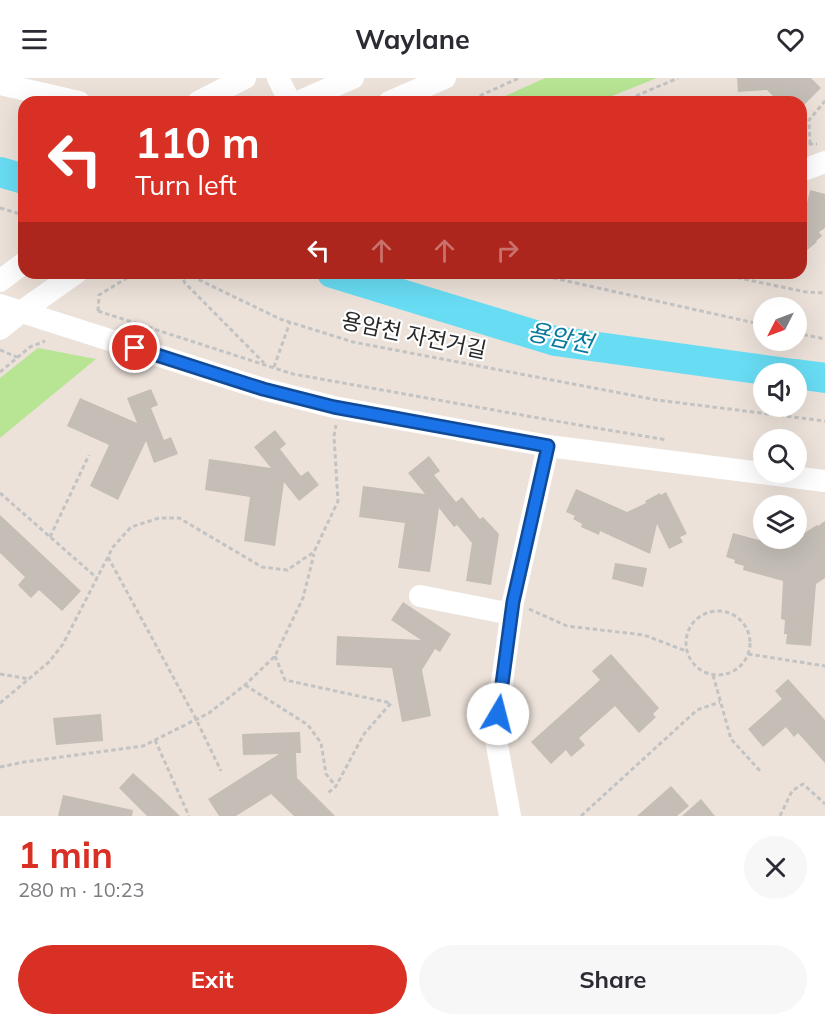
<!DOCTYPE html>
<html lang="en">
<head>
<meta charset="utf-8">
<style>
	body { margin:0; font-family:Mulish,"Noto Sans KR",sans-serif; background:#f7f7f7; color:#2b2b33; height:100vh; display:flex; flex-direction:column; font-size:22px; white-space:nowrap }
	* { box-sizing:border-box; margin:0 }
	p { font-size:20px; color:#7c7c81 }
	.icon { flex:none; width:33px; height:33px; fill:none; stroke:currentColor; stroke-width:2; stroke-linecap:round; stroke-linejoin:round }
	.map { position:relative; height:738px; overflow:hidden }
	.details { display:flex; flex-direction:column; background:#fff; flex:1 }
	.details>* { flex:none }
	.hud { position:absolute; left:18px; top:18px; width:789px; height:183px; border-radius:18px; box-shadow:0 6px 24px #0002; background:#d93025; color:#fff; overflow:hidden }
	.needle { width:39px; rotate:228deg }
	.controls { position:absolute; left:753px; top:219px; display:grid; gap:12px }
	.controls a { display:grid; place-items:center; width:54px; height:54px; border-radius:50%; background:#fff; box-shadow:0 6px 24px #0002; font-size:30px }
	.pin { position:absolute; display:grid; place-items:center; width:51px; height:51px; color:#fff; margin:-26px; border:3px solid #fff; border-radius:50%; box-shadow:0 2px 6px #0007 }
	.me { position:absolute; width:66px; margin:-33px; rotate:8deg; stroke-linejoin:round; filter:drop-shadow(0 0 4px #0008) }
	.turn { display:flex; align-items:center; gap:21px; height:126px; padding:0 18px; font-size:27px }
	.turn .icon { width:78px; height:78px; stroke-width:2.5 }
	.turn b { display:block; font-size:42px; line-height:51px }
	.lanes { display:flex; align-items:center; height:57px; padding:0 18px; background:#0003; justify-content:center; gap:30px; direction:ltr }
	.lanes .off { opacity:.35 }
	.round { display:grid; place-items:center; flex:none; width:63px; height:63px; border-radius:32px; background:#f7f7f7 }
	.headline { display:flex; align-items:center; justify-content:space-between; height:102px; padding:0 18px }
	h1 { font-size:36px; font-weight:700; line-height:45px; color:#d93025 }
	.cta { display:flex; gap:12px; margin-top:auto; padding:12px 18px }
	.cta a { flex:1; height:69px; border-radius:36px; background:#d93025; color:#fff; font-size:24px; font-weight:700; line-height:69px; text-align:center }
	.cta a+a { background:#f7f7f7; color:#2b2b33 }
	header { display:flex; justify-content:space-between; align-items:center; height:78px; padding:0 18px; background:#fff; font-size:27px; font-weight:700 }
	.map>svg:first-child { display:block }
	.green { fill:#b8e594 }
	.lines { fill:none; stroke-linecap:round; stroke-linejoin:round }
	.river { stroke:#68dcf3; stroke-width:30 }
	.building { fill:#c4beb6 }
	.path { stroke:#c3c3c3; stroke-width:3; stroke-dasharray:4.5 3; stroke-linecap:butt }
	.minor { stroke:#fff; stroke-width:22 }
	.route-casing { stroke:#114b97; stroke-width:15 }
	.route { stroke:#1a73e8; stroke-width:10 }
	.labels { text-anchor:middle; stroke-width:4.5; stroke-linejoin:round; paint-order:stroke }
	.street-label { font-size:22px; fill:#292929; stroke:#fff }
	.water-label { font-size:24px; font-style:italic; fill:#08799e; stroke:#fff }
</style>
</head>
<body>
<header><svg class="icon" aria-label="menu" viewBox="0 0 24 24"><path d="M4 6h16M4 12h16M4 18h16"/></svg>Waylane<svg class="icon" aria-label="heart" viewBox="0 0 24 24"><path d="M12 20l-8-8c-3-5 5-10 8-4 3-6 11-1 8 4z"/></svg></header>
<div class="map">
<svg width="825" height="738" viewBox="0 0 825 738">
	<rect width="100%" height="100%" fill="#ece2da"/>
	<g class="green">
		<path d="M545 0H657L597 24H492Z"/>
		<path d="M38 270 96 281 0 360V300Z"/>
	</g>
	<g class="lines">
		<g class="river">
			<path d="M0 94 24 101"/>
			<path d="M332 195 555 263 794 296"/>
			<path d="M796 296 825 300"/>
		</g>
	</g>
	<g class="building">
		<path d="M737 0H811L821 10 803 28 801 24H779L767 12 738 14Z"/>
		<path d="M810 112 825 116V150L819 154 822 158 816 163 817 164 801 177V151Z"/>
		<path d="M151 311 158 327 151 330 164 362 171 359 178 376 154 385 146 363 118 422 90 408 109 367 67 348 80 320 137 345 127 320Z"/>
		<path d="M275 352 286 366 280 371 301 398 308 393 319 407 299 423 284 404 275 468 244 463 250 419 205 412 209 381 271 390 254 369Z"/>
		<path d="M429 378 440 393 434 397 456 424 462 419 480 441 483 439 499 456 491 507 466 503 472 465 457 447 454 449 439 430 430 494 398 490 405 445 359 439 363 408 425 416 408 395Z"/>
		<path d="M576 411 627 434 646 425 645 423 660 415 661 417 666 414 687 456 680 459 683 464 669 471 657 446 650 476 600 453 599 457 581 449 582 446 573 441 575 438 566 434Z"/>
		<path d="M0 437 81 513 62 533 39 512 31 520 18 507 25 499 0 475Z"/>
		<path d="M825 443V500L816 506 811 568 786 566 787 556H784L785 542 781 541 783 503 743 492 744 488 734 485 735 482 726 479 733 455 787 470 804 458 803 456 817 447 818 448Z"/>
		<path d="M615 485 647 490 643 509 612 501Z"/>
		<path d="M403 524 451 556 440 574 435 571 422 592 431 638 402 644 392 590 336 587 337 558 421 562 391 542Z"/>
		<path d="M611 576 659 630 653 636 656 639 639 655 615 628 579 660 585 667 571 679 566 672 551 686 531 664 600 602 592 593Z"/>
		<path d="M788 601 825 642V685L798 655 794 659 786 649 763 669 748 651 782 621 775 613Z"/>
		<path d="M101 636 103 663 56 667 53 640Z"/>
		<path d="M300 654 301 675H296L297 700 335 738H294L271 716 236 738H219L208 721 279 676 243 677 242 656Z"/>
		<path d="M133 695 161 720 180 738H147L119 710Z"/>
		<path d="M671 708 689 728 677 738H637Z"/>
		<path d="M63 717 133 732 132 738H58Z"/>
		<path d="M701 721 715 738H682Z"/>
	</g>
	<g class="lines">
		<g class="path">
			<path d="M466 24 519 0"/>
			<path d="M622 24 678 0"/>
			<path d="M801 66H817"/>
			<path d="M810 66 809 42 825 23"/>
			<path d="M0 130 24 137"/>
			<path d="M180 195 185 205 264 285"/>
			<path d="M185 195 280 241 353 264 657 322 825 343"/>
			<path d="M531 195 764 247"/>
			<path d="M715 195 806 214 825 215"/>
			<path d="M98 233 293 296 544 341 667 362"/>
			<path d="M98 233 99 217 135 195"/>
			<path d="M796 255 825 261"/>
			<path d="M0 272 17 279"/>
			<path d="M274 289 290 244"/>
			<path d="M0 294 30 269 45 263"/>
			<path d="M0 415 97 500"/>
			<path d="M50 459 89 377"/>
			<path d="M108 479 196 641 221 693"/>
			<path d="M529 531 567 548 644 557 686 573"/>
			<circle cx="718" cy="565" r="32"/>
			<path d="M748 576 825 588"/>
			<path d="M275 578 285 602 391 625 364 656 336 708 328 715"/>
			<path d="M0 596 29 601"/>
			<path d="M713 597 731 661 762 695"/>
			<path d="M245 607 308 647 321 665 326 696 335 707"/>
			<path d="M0 625 49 584 63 566 113 469 131 449 159 440H179L262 489 287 492 314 474 338 423 334 358 336 347"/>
			<path d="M155 662 189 738"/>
			<path d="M0 689 24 684 143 668 209 635 245 607 275 578 303 520 314 476"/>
			<path d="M581 738 697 632 720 624"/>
			<path d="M780 738 792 713 803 706 825 726"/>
		</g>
		<g class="minor">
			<path d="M278 0 290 24"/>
			<path d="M0 6 79 24"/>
			<path d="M198 24 245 0"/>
			<path d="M298 24 353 0"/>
			<path d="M389 24 445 0"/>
			<path d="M801 93 825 84"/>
			<path d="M0 203 24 185"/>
			<path d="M0 227 263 311 334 329 548 368 825 403"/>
			<path d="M0 251 21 234 76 195"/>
			<path d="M420 518 511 536"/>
			<path d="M510 738 495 656 513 524 548 368"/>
		</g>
	</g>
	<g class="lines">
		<g class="route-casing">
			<path id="route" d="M135 270 263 311 334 329 548 368 513 524 498 636"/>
		</g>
		<use href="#route" class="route"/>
	</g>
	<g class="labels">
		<g class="street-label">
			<text transform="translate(414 257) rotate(12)" y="8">용암천 자전거길</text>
		</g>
		<g class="water-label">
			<text transform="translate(560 260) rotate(12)" y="8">용암천</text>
		</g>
	</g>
</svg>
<div class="controls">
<a><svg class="needle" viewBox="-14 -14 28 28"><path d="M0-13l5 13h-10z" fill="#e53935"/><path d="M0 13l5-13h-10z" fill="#7c7c81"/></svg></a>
<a><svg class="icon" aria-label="sound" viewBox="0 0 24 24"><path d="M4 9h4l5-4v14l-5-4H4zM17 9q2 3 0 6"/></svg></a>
<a><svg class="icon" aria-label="search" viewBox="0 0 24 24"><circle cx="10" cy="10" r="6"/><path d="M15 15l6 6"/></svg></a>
<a><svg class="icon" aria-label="layers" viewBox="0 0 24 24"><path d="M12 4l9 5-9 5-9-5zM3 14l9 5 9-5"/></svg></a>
</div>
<div class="pin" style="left:135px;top:270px;background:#d93025"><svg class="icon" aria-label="arrive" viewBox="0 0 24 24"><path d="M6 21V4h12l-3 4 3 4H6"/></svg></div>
<svg class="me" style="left:498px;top:636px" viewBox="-20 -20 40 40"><circle r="19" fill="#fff"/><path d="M0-13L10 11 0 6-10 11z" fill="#1a73e8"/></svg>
<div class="hud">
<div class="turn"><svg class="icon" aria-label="left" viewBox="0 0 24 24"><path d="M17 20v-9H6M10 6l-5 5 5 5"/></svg><div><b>110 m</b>Turn left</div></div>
<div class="lanes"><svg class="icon" aria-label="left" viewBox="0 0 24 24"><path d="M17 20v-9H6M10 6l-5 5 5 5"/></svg><svg class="icon off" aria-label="ahead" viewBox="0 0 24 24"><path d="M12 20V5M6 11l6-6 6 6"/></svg><svg class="icon off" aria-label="ahead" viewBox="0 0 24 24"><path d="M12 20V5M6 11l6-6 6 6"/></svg><svg class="icon off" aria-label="right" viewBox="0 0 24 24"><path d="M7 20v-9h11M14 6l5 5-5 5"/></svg></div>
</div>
</div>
<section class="details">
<div class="headline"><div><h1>1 min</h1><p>280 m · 10:23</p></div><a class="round"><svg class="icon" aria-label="close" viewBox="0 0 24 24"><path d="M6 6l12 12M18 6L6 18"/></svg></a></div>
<div class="cta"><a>Exit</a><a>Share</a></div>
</section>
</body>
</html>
